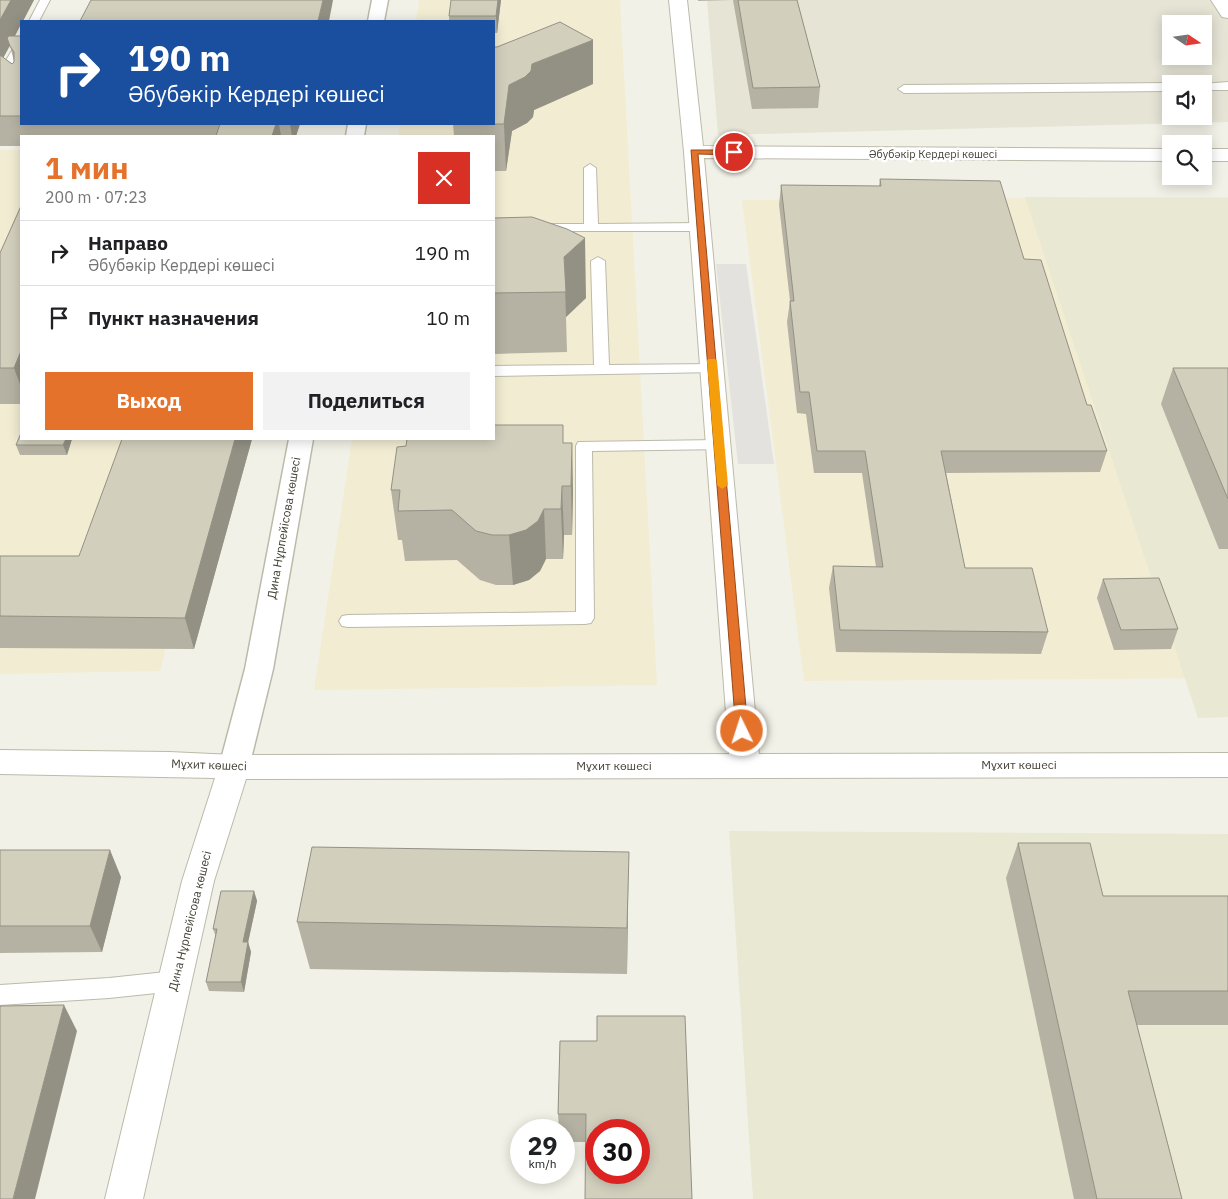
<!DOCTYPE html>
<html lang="ru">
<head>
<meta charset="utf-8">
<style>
	body { margin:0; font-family:"IBM Plex Sans",sans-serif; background:#f2f2f2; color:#202124; height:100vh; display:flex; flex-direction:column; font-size:19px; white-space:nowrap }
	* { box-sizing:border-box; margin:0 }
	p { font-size:16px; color:#757577 }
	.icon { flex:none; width:28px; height:28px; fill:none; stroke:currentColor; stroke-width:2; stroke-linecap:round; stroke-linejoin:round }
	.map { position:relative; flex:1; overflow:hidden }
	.drawer { position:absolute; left:20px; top:135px; width:475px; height:305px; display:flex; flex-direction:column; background:#fff; border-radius:0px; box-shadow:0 2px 12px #0003 }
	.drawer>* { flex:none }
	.top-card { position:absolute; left:20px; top:20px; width:475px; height:105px; border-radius:0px; box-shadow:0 2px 12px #0003; background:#1a4fa0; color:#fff; overflow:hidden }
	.needle { width:32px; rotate:103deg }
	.buttons { position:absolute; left:1162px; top:15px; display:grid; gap:10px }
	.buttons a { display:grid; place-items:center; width:50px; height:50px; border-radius:0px; background:#fff; box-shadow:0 2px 12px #0003; font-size:25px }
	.speed { position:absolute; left:510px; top:1119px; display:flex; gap:10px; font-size:25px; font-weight:700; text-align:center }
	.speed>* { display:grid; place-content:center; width:65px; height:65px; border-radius:50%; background:#fff; box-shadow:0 2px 12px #0003; line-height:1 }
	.speed small { font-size:12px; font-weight:400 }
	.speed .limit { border:8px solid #d22; background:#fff; color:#111 }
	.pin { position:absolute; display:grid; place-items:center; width:42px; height:42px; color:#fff; margin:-21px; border:2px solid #fff; border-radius:50%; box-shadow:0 1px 5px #0007 }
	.me { position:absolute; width:55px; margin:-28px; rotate:356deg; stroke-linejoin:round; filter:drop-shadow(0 0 4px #0008) }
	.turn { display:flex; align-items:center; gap:18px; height:105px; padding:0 25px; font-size:22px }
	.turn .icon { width:65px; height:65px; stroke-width:2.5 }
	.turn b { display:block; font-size:35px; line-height:42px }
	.round { display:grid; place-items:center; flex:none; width:52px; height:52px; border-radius:0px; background:#f2f2f2 }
	.headline { display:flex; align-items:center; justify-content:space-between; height:85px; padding:0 25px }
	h1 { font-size:30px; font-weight:800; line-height:38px; color:#e4722b }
	.primary-button { display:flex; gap:10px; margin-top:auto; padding:10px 25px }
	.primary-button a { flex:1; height:58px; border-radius:0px; background:#e4722b; color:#fff; font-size:20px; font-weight:800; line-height:58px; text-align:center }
	.primary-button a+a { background:#f2f2f2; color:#202124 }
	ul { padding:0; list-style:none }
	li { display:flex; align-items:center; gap:15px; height:65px; padding:0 25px; border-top:1px solid #e0e0e0 }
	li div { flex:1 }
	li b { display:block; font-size:19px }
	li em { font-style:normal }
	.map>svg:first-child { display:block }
	.residential { fill:#e5e4d5; fill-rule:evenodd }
	.commercial { fill:#f2ecd3 }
	.education { fill:#e9e8d2 }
	.parking { fill:#e3e2de }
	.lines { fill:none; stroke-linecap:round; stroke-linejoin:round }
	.service-casing { stroke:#bcbaaa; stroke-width:2 }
	.pedestrian-casing { stroke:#bcbaaa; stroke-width:3 }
	.minor-casing { stroke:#bcbaaa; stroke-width:2 }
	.tertiary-casing { stroke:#bcbaaa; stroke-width:2 }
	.service { fill:#fff; fill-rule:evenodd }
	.pedestrian { fill:#fff; fill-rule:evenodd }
	.minor { fill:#fff; fill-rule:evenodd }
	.tertiary { fill:#fff; fill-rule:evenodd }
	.wall { fill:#b5b2a3; fill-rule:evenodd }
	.shaded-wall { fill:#939184 }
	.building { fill:#d2cfbd; stroke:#939184; fill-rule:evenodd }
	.route { fill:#e4722b; stroke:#944a1c }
	.slow { fill:#f59e0b }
	.labels { text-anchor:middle; stroke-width:5; stroke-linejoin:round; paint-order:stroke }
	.far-street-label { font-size:11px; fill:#444236; stroke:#fff }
	.street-label { font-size:12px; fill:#444236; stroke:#fff }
</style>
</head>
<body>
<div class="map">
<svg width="1228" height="1199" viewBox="0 0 1228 1199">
	<rect width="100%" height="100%" fill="#f1f1e7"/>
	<path class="residential" d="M707 0H1228V122L718 135ZM1171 24H1204V56H1171ZM1171 84H1204V116H1171Z"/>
	<g class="commercial">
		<path d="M419 0H620L657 685 314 690 352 439H494V136H398L400 124H494V21H416Z"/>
		<path d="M0 150H21V439H219L160 671 0 674Z"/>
		<path d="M1228 197V678L804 681 742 200Z"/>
	</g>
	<g class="education">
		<path d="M1025 197 1228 198V717L1198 718Z"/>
		<path d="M729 831 1228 834V1199H753Z"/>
	</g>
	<path class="parking" d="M716 264H746L774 464H738Z"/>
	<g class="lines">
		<g class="service-casing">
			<g id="service">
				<path d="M40 0H50L39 21H29Z"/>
				<path d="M21 41V54L14 67 17 76 21 81V91C10 88 5 77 2 67L17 42Z"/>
				<path d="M1228 82V90H1204L1203 84Z"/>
				<path d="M1171 83V91L904 93 898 89 904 85Z"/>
				<path d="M590 164 596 168 598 224 700 223 707 227 700 231H539L537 228 539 225 544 224H584V168Z"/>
				<path d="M598 257 605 261 609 365 713 364 718 366 720 369 718 372 494 376V366L594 365 591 261Z"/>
				<path d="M719 440 725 441 727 445 725 449 592 451 594 618 591 623 585 624 348 627 342 626 339 621 342 616 348 615 576 612V446L578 442Z"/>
				<path d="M175 971 183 974 186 981 183 988 175 991 109 998 0 1005V985L109 978Z"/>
			</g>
		</g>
		<g class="pedestrian-casing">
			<g id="pedestrian">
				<path d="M372 0H388L384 21H368Z"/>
				<path d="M348 124H366L364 136H346Z"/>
				<path d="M289 439H313L273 669 249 767 244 775 234 779 224 775 219 767 245 669Z"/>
			</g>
		</g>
		<g class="minor-casing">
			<g id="minor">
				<path d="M669 0H687L703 146 1171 149V161L704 158 760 766 756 775 745 778 734 775 730 766 684 152Z"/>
				<path d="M1211 0H1228V18L1222 17Z"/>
				<rect x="1204" y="149" width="24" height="12"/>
			</g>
		</g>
		<g class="tertiary-casing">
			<path id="tertiary" d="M0 750 169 752 234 755 1228 753V777L246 779 214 881 143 1199H105L182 881 215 778 0 774Z"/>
		</g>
		<use href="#service" class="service"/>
		<use href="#pedestrian" class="pedestrian"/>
		<use href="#minor" class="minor"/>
		<use href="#tertiary" class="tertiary"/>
	</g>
	<g class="wall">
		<path d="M0 0H34L23 21H21V24L15 36H21V124H300L296 136H21V146H0ZM10 46 14 61V62L12 64 3 58Z"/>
		<path d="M501 0 497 33H494V21H449V16Z"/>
		<path d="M698 0H732L698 1Z"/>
		<path d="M733 0H797L820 87 818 108 752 109Z"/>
		<path d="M593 84 534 110 533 117 527 123 512 131 506 171H494V136H454L453 124Z"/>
		<path d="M880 179 1024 259 1107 451 1100 472 946 473 965 568 1048 632 1041 654 836 652 829 588 833 566 876 567 862 473H814L806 414 797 413 787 322 790 301 779 205 781 185 879 186Z"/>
		<path d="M21 206V404H0V253Z"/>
		<path d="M494 218 586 298 566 317 567 352 494 354Z"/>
		<path d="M1173 368H1228V549H1219L1161 404Z"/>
		<path d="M21 439H72L67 455H20L16 445Z"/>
		<path d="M252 439 194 649 0 648V556H79Z"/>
		<path d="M572 443 573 493 572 535H564L563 559H546L540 571 529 580 513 585H496L480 580 457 560 405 561 402 540H398L391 490Z"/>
		<path d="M1103 579 1178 629 1171 649 1114 650 1097 598Z"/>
		<path d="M1018 843 1103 896H1228V1025H1137L1182 1199H1074L1006 878Z"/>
		<path d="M0 850 121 877 102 952 0 953Z"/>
		<path d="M254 891 257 901 248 942 251 952 244 992 209 991 206 982 216 937 213 929Z"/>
		<path d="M628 899 627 974 310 969 297 922Z"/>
		<path d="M560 1041 692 1199 586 1142H564V1130H559L558 1114Z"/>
	</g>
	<g class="shaded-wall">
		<path d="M11 0H34L23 21H21V24L0 64V20Z"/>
		<path d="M323 0H333L329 21H318Z"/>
		<path d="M498 0H501L497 33 496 16Z"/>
		<path d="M593 40V84L534 110 533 117 527 123 512 131 506 171 504 124 509 85 532 64Z"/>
		<path d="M276 124H279L281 136H272Z"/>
		<path d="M290 124H300L296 136H292Z"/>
		<path d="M585 238 586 298 566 317 564 257Z"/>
		<path d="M21 351V387L14 368Z"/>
		<path d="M66 439H72L67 455 63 445Z"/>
		<path d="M235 439H252L194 649 185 618Z"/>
		<path d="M572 443 573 493 572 535 571 486Z"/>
		<path d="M562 486 564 535 563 559 561 509Z"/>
		<path d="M544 509 546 559 540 571 529 580 513 585 509 535Z"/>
		<path d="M110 850 121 877 102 952 90 926Z"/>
		<path d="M629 852 628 899 627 974V928Z"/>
		<path d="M254 891 257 901 246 952 243 942Z"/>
		<path d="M248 942 251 952 244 992 241 982Z"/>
		<path d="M64 1005 77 1031 35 1199H13Z"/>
	</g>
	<g class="building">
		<path d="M0 0H11L0 20Z"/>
		<path d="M91 0H323L318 21H80Z"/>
		<path d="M451 0H498L496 16H449Z"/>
		<path d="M738 0H797L820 87 753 88Z"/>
		<path d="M560 22 593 40 532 64 531 71 525 77 509 85 504 124H453H494V47H497Z"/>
		<path d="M9 36H21V116H0V55L12 64 14 62V52L10 46 7 38Z"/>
		<path d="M220 124H276L272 136H216Z"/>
		<path d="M880 179 1000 181 1024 259 1041 260 1087 405H1091L1107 451H941L965 568H1032L1048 632 840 630 833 566 883 567 865 451H817L809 392H800L790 301H794L781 185 881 186Z"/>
		<path d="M21 206V351L14 368H0V253Z"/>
		<path d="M532 217 567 229 585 238 564 257 566 292 494 293V218Z"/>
		<path d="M1173 368H1228V499Z"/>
		<path d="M494 425H563V443H572L571 486H562L561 509H544L538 521 526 530 509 535H492L476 531 452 510 398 511 400 490H391L397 447 406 446 407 439H494Z"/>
		<path d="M21 433V439H66L63 445H16Z"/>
		<path d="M122 439H235L185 618 0 616V556H79Z"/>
		<path d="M1159 578 1178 629 1121 630 1103 579Z"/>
		<path d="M1018 843H1090L1103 896H1228V991H1128L1182 1199H1097Z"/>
		<path d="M312 847 629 852 627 928 297 922Z"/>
		<path d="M0 850H110L90 926H0Z"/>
		<path d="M221 891H254L243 942H248L241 982H206L217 929H213Z"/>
		<path d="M64 1005 13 1199H0V1006Z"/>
		<path d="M597 1016H685L692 1199H585L586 1114H558L560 1041H597ZM596 1130H639V1172H596Z"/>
	</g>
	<path class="route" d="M691 150H734L738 152 734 155 698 154 748 731 746 734H738L736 731Z"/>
	<path class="slow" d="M708 359H715L717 361 728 485 722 489 717 485 707 361Z"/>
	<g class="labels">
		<g class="far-street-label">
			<text x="933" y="158">Әбубәкір Кердері көшесі</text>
		</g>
		<g class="street-label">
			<text transform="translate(284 528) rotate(-80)" y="4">Дина Нұрпейісова көшесі</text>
			<text transform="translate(209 765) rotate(2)" y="4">Мұхит көшесі</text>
			<text x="1019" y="769">Мұхит көшесі</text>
			<text x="614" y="770">Мұхит көшесі</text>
			<text transform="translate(190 921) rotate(-76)" y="4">Дина Нұрпейісова көшесі</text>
		</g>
	</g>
</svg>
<div class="buttons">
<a><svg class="needle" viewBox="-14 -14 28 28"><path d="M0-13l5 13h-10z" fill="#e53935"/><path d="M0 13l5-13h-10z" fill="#757577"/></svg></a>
<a><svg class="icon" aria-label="sound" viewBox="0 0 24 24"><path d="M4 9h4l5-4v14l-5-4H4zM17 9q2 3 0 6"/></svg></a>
<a><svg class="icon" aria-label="search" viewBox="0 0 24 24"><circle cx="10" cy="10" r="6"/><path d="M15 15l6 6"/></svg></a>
</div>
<div class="speed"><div>29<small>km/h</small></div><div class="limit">30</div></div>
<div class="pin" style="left:734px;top:152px;background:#d93025"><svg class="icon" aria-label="arrive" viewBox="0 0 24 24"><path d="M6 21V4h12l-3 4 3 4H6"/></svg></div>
<svg class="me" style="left:742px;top:731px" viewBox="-20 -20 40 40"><circle r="17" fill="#e4722b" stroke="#fff" stroke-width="3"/><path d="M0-11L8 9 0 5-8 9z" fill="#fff"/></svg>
<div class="top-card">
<div class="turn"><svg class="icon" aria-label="right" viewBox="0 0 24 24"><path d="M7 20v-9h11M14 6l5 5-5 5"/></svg><div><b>190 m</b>Әбубәкір Кердері көшесі</div></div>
</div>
<section class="drawer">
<div class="headline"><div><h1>1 мин</h1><p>200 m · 07:23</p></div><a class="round" style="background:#d93025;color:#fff"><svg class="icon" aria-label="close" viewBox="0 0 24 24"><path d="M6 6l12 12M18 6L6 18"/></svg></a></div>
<ul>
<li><svg class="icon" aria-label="right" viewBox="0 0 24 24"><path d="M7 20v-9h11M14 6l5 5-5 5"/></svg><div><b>Направо</b><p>Әбубәкір Кердері көшесі</p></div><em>190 m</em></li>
<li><svg class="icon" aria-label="arrive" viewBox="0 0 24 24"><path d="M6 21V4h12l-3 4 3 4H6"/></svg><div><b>Пункт назначения</b></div><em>10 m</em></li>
</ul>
<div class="primary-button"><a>Выход</a><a>Поделиться</a></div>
</section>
</div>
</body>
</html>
